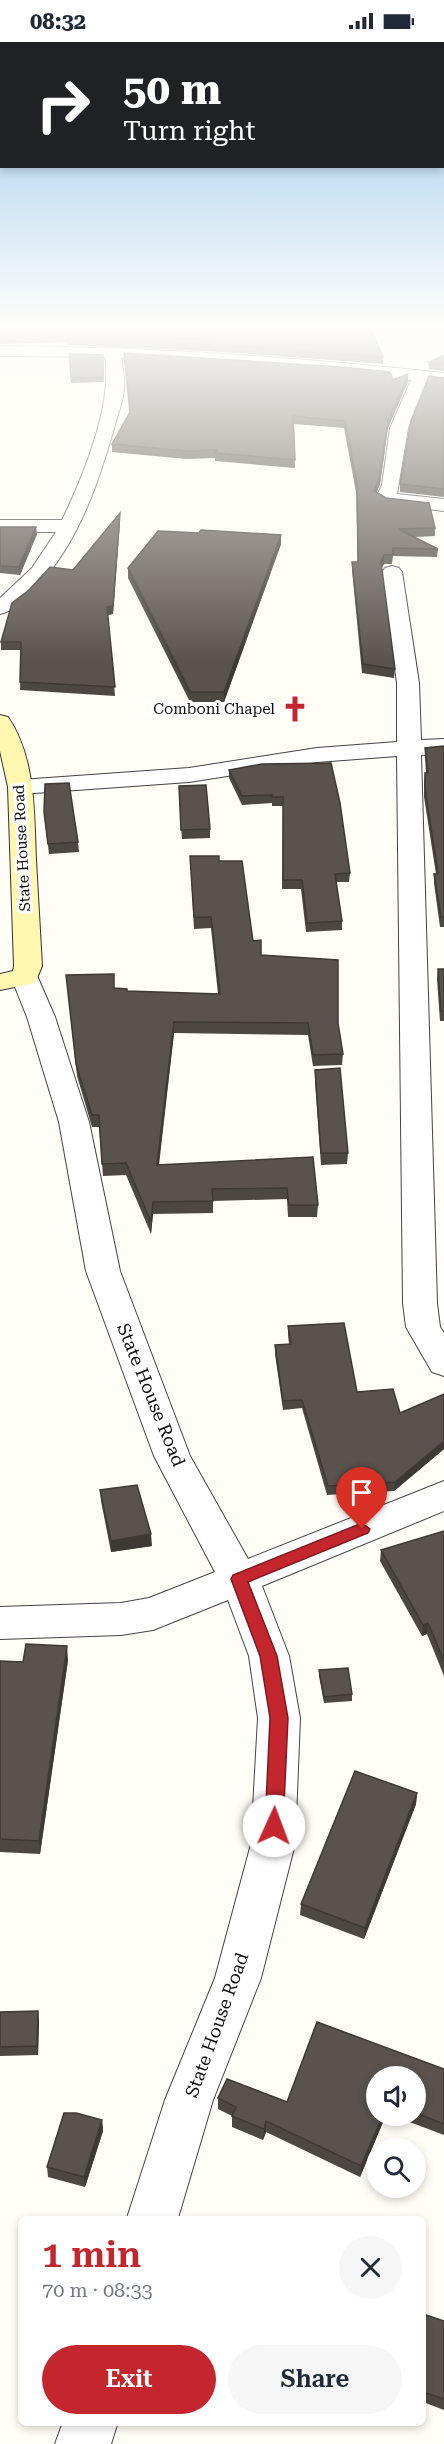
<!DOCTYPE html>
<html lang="en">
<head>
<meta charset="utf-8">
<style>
	body { margin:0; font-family:"Roboto Serif",serif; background:#f6f6f7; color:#1f2937; height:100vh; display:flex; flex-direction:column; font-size:22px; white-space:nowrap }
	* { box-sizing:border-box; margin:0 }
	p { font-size:20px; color:#747a83 }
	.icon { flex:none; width:33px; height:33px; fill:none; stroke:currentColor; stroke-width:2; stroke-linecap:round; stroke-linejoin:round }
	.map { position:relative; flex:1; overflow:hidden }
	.drawer { position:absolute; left:18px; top:2174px; width:408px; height:210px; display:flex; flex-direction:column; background:#fff; border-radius:9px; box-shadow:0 3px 9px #0003 }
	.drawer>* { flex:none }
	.top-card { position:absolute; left:0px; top:0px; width:444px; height:126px; box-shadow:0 3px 9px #0003; background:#202124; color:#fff; overflow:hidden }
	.controls { position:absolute; left:366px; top:2024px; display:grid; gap:12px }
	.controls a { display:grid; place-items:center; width:60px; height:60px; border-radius:50%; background:#fff; box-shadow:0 3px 9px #0003; font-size:30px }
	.pin { position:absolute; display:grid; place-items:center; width:51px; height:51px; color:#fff; margin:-62px -26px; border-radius:50% 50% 50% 0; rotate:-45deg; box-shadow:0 0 6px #0007 }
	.pin .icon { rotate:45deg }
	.me { position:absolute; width:66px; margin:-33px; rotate:2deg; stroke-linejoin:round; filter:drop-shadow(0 0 4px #0008) }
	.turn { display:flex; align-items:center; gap:21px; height:126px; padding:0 24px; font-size:27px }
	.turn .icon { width:78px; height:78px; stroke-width:2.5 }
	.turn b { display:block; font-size:42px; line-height:51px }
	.round { display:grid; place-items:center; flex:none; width:63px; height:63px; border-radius:32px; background:#f6f6f7 }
	.overview { display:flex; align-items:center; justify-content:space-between; height:102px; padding:0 24px }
	h1 { font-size:36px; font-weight:600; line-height:45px; color:#c4262e }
	.cta { display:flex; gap:12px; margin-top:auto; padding:12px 24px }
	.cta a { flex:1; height:69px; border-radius:36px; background:#c4262e; color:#fff; font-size:24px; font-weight:600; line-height:69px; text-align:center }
	.cta a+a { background:#f6f6f7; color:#1f2937 }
	.status { display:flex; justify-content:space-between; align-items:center; height:42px; padding:0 30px; background:#fff; direction:ltr }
	.status svg { height:16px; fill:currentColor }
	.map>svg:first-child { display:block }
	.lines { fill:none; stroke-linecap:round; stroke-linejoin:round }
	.street-casing { stroke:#444; stroke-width:2 }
	.secondary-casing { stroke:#333; stroke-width:2 }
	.street { fill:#fff; fill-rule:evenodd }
	.secondary { fill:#fff6b0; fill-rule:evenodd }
	.wall { fill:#4d4742 }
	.shaded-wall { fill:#3f3936 }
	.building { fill:#5a524d; stroke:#3f3936; stroke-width:1.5 }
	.route { fill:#c4262e; stroke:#7f191e; stroke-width:1.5 }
	.labels { text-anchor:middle; stroke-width:6; stroke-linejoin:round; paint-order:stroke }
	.far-poi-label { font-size:15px; fill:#111; stroke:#fff; text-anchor:end }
	.far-street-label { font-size:15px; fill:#111; stroke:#fff }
	.street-label { font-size:18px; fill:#111; stroke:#fff }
</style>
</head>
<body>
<div class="status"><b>08:32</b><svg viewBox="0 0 49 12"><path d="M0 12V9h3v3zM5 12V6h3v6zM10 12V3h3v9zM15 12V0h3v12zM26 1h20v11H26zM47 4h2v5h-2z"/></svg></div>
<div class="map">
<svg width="444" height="2402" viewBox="0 0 444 2402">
	<rect width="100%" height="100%" fill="#fffdf5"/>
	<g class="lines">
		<g class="street-casing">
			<g id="street">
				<path d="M0 304C148 305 297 315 444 331V341L427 339 408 386 397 452 444 457V469L386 462 376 456 382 443 390 386 411 338 341 330 121 316C123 326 125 337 124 347 123 360 118 371 115 383 98 442 79 500 36 546 26 556 14 569 0 572V556L32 526 56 490H0V478H62C83 435 113 362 105 315L0 314Z"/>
				<path d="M392 524 399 526 402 530 419 641 421 698 444 697V711L421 713 437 1261 440 1285 444 1291V1334L432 1330 406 1285 403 1261 397 714 317 720 189 740 20 752 11 750 8 745 11 740 20 738 189 726 317 706 397 700V641L382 530 385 526Z"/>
				<path d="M25 927 35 929 55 975 89 1080 120 1229 190 1414 248 1517 444 1439V1469L262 1544 289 1614 300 1676 295 1802 261 1936 213 2058 178 2176H127L165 2058 215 1936 251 1802 258 1676 249 1614 228 1558 153 1588 121 1593 0 1597V1565L121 1561 149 1556 215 1530 154 1414 86 1229 59 1080 27 975 11 935 15 929Z"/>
				<path d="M63 2380H118L111 2402H55Z"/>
			</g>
		</g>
		<g class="secondary-casing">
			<path id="secondary" d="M0 673 8 675C36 716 34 771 36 818 38 853 40 889 42 924L35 941 0 948V932L13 929 14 924 8 745 0 709Z"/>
		</g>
		<use href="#street" class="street"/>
		<use href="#secondary" class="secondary"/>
	</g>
	<g class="wall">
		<path d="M0 283H402L370 285 383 315V322L223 310 68 303 67 300 0 302Z"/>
		<path d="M124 311 393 338 408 332V340L388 386 380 442 377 450 435 486V494L414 495 438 507 437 515 393 514 392 522H384L381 526 395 627 394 636 362 631 352 528V520H358L356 450 344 386 294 382 295 426 215 419V416L186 417 112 410V402L130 371Z"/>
		<path d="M69 312 103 313 104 340 71 341Z"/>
		<path d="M444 313V329L429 327V320Z"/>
		<path d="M444 336V455L400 450V442Z"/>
		<path d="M120 471V479L113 572 108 573 115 654 20 648 21 608H1V600L73 528Z"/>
		<path d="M0 485 37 492 20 533 0 531Z"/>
		<path d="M199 491 281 493V502L224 660H190L128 536V526Z"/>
		<path d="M444 704V885H440L434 841V832H436L424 755V740L425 731H426L425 715V706Z"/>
		<path d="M262 722 350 831 349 840H336L342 879V888L306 890 301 847H282L283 764H272V761L242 763 229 736V728Z"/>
		<path d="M179 753 210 787V796L182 797Z"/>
		<path d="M44 770 78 800 79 810 49 812Z"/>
		<path d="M190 814 219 819 253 899 261 913 338 981 343 1012 342 1023 313 1024 308 993 174 991 159 1123 313 1115 318 1163 317 1175H288L287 1157 213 1159V1171L153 1172 151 1192 126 1133 103 1134 99 1085H92L77 1034 66 933 127 949 218 952 211 886 194 887Z"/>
		<path d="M438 927H444V979H440L437 937Z"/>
		<path d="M315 1028 348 1111 347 1122 321 1123 315 1039Z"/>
		<path d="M288 1284 357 1350 400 1371 444 1352V1407L394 1449 327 1453 302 1366 283 1368 275 1312V1303L289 1302 288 1293Z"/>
		<path d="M100 1448 152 1504 111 1510 101 1459Z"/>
		<path d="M444 1489V1634L427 1592 422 1594 380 1519 381 1508Z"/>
		<path d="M68 1618 40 1812 0 1810V1619L23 1620Z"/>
		<path d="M319 1628 352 1652V1659L324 1661 319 1634Z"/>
		<path d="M417 1751 416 1762 364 1897 300 1873 301 1862Z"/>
		<path d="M0 1970 39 1978 38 2013 0 2014Z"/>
		<path d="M317 1980 444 2027V2093L391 2073H416V2034H376V2073H386L360 2135 266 2090 263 2098 232 2085V2074L218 2067V2056L227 2037 287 2060Z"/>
		<path d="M102 2078 103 2089 85 2145 48 2135 47 2125Z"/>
		<path d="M423 2272 444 2279V2368L423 2360Z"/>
	</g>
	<g class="shaded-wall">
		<path d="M408 332V340L388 386 380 442 374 457V449L388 378Z"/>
		<path d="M120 471V479L113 572 107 573V565Z"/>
		<path d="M36 485 37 492 20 533 19 525Z"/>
		<path d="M281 493V502L224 660V650Z"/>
		<path d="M384 513V522L380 529 381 520Z"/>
		<path d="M174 980V991L157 1135V1123Z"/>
		<path d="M153 1160V1172L151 1192V1180Z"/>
		<path d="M444 1399V1407L394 1449 395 1440Z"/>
		<path d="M151 1492 152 1504 111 1510V1499Z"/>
		<path d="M428 1581 427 1592 422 1594 423 1583Z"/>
		<path d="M67 1604 68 1618 40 1812 39 1799Z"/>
		<path d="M417 1751 416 1762 364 1897 365 1886Z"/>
		<path d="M38 1969 39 1978 38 2013 37 2004Z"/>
		<path d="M383 2073H386L360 2135 361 2124Z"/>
		<path d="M102 2078 103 2089 85 2145 84 2135Z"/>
		<path d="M266 2079V2090L263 2098 264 2087Z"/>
	</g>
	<g class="building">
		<path d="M0 283H369L383 315 223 303 67 296V293L0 295Z"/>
		<path d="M124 311 341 325 390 330 393 338 408 332 388 378 380 434 374 449 386 456 429 461 435 486 398 487 438 507 393 506V513H384L381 520 395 627 363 622 352 520H358L357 441 345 379 293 374 295 418 215 411 217 408 186 409 112 402 130 370Z"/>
		<path d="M69 312 103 313V335L71 336Z"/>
		<path d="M444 313V322L429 320Z"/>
		<path d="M429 334 444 336V447L400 442 411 379Z"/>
		<path d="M120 471 113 564 107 565 115 645 20 640 21 600H1L12 561 29 548 50 525 73 528Z"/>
		<path d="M0 485H36L19 525 0 524Z"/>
		<path d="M201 488 281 493 224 650H190L128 526 158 489 199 491Z"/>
		<path d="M444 704V875H441L434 832H438L425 746V731H428L425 706Z"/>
		<path d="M331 721 340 761 350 831 335 832 342 879 307 881 302 838H283V755H272V753L242 754 229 728 262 722Z"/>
		<path d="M69 741 78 800 48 802 44 770 45 742Z"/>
		<path d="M206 743 210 787 181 788 179 744Z"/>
		<path d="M190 814H219V819H242L253 899 261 898V913L338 918V981L343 1012 313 1013 308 981 174 980 157 1123 313 1115 318 1163H289L287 1146 212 1147 213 1159 153 1160 151 1180 126 1121 102 1122 99 1073H92L76 1022 66 933 114 932V946L127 947V949L220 952 211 875H194Z"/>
		<path d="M438 927H444V969H441Z"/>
		<path d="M340 1026 348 1111H321L315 1028Z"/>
		<path d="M344 1281 357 1350 393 1347 400 1371 444 1352V1399L395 1440 328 1444 302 1358 283 1359 275 1303 291 1302 288 1284Z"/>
		<path d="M137 1443 151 1492 111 1499 100 1448Z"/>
		<path d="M444 1489V1619L428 1581 423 1583 381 1508Z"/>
		<path d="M26 1602 67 1604 39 1799 0 1797V1619L23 1620Z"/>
		<path d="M348 1626 352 1652 324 1655 319 1628Z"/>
		<path d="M355 1729 417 1751 365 1886 301 1862Z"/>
		<path d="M38 1969 37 2004 0 2005V1970Z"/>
		<path d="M317 1980 444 2027V2082L416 2071V2034H376V2073H383L361 2124 266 2079 264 2087 232 2074 236 2065 218 2056 227 2037 287 2060Z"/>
		<path d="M64 2071H76L102 2078 84 2135 47 2125Z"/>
		<path d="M423 2272 444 2279V2357L423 2350Z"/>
	</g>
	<linearGradient id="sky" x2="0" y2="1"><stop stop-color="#95c6ee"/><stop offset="0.46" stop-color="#fffefa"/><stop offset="1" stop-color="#fffefa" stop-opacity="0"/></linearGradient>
	<rect width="444" height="620" fill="url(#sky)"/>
	<path class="route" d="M362 1481 370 1487 368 1491 248 1540 277 1614 288 1676 283 1784 280 1790 274 1792 267 1790 265 1784 270 1676 260 1614 231 1537 233 1533Z"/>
	<defs>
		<g id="church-bare" transform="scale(2.07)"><path d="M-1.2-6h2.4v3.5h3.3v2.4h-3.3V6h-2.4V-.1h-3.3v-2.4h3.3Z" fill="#c4262e" stroke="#fff" stroke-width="2.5" paint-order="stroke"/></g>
	</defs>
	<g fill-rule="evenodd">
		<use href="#church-bare" x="295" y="667"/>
	</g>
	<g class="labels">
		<g class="far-poi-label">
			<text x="275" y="672">Comboni Chapel</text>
		</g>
		<g class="far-street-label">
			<text transform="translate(22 806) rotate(-93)" y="5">State House Road</text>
		</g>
		<g class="street-label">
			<text transform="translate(151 1353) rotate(68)" y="6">State House Road</text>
			<text transform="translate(217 1983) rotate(-70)" y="6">State House Road</text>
		</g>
	</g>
</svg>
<div class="controls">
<a><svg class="icon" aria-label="sound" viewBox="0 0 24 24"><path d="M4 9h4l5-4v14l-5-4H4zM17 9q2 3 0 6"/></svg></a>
<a><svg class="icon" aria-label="search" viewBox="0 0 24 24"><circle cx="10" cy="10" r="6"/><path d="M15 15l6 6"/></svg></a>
</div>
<div class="pin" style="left:362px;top:1487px;background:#d93025"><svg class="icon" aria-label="arrive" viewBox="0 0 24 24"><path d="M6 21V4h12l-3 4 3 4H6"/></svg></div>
<svg class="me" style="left:274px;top:1784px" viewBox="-20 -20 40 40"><circle r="19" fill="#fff"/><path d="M0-13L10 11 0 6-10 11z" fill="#c4262e"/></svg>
<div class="top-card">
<div class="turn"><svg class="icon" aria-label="right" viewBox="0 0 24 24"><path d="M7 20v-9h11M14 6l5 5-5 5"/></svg><div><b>50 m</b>Turn right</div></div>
</div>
<section class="drawer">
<div class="overview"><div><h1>1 min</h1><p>70 m · 08:33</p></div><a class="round"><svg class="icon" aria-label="close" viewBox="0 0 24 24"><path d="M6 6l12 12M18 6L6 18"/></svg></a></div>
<div class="cta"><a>Exit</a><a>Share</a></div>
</section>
</div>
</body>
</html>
